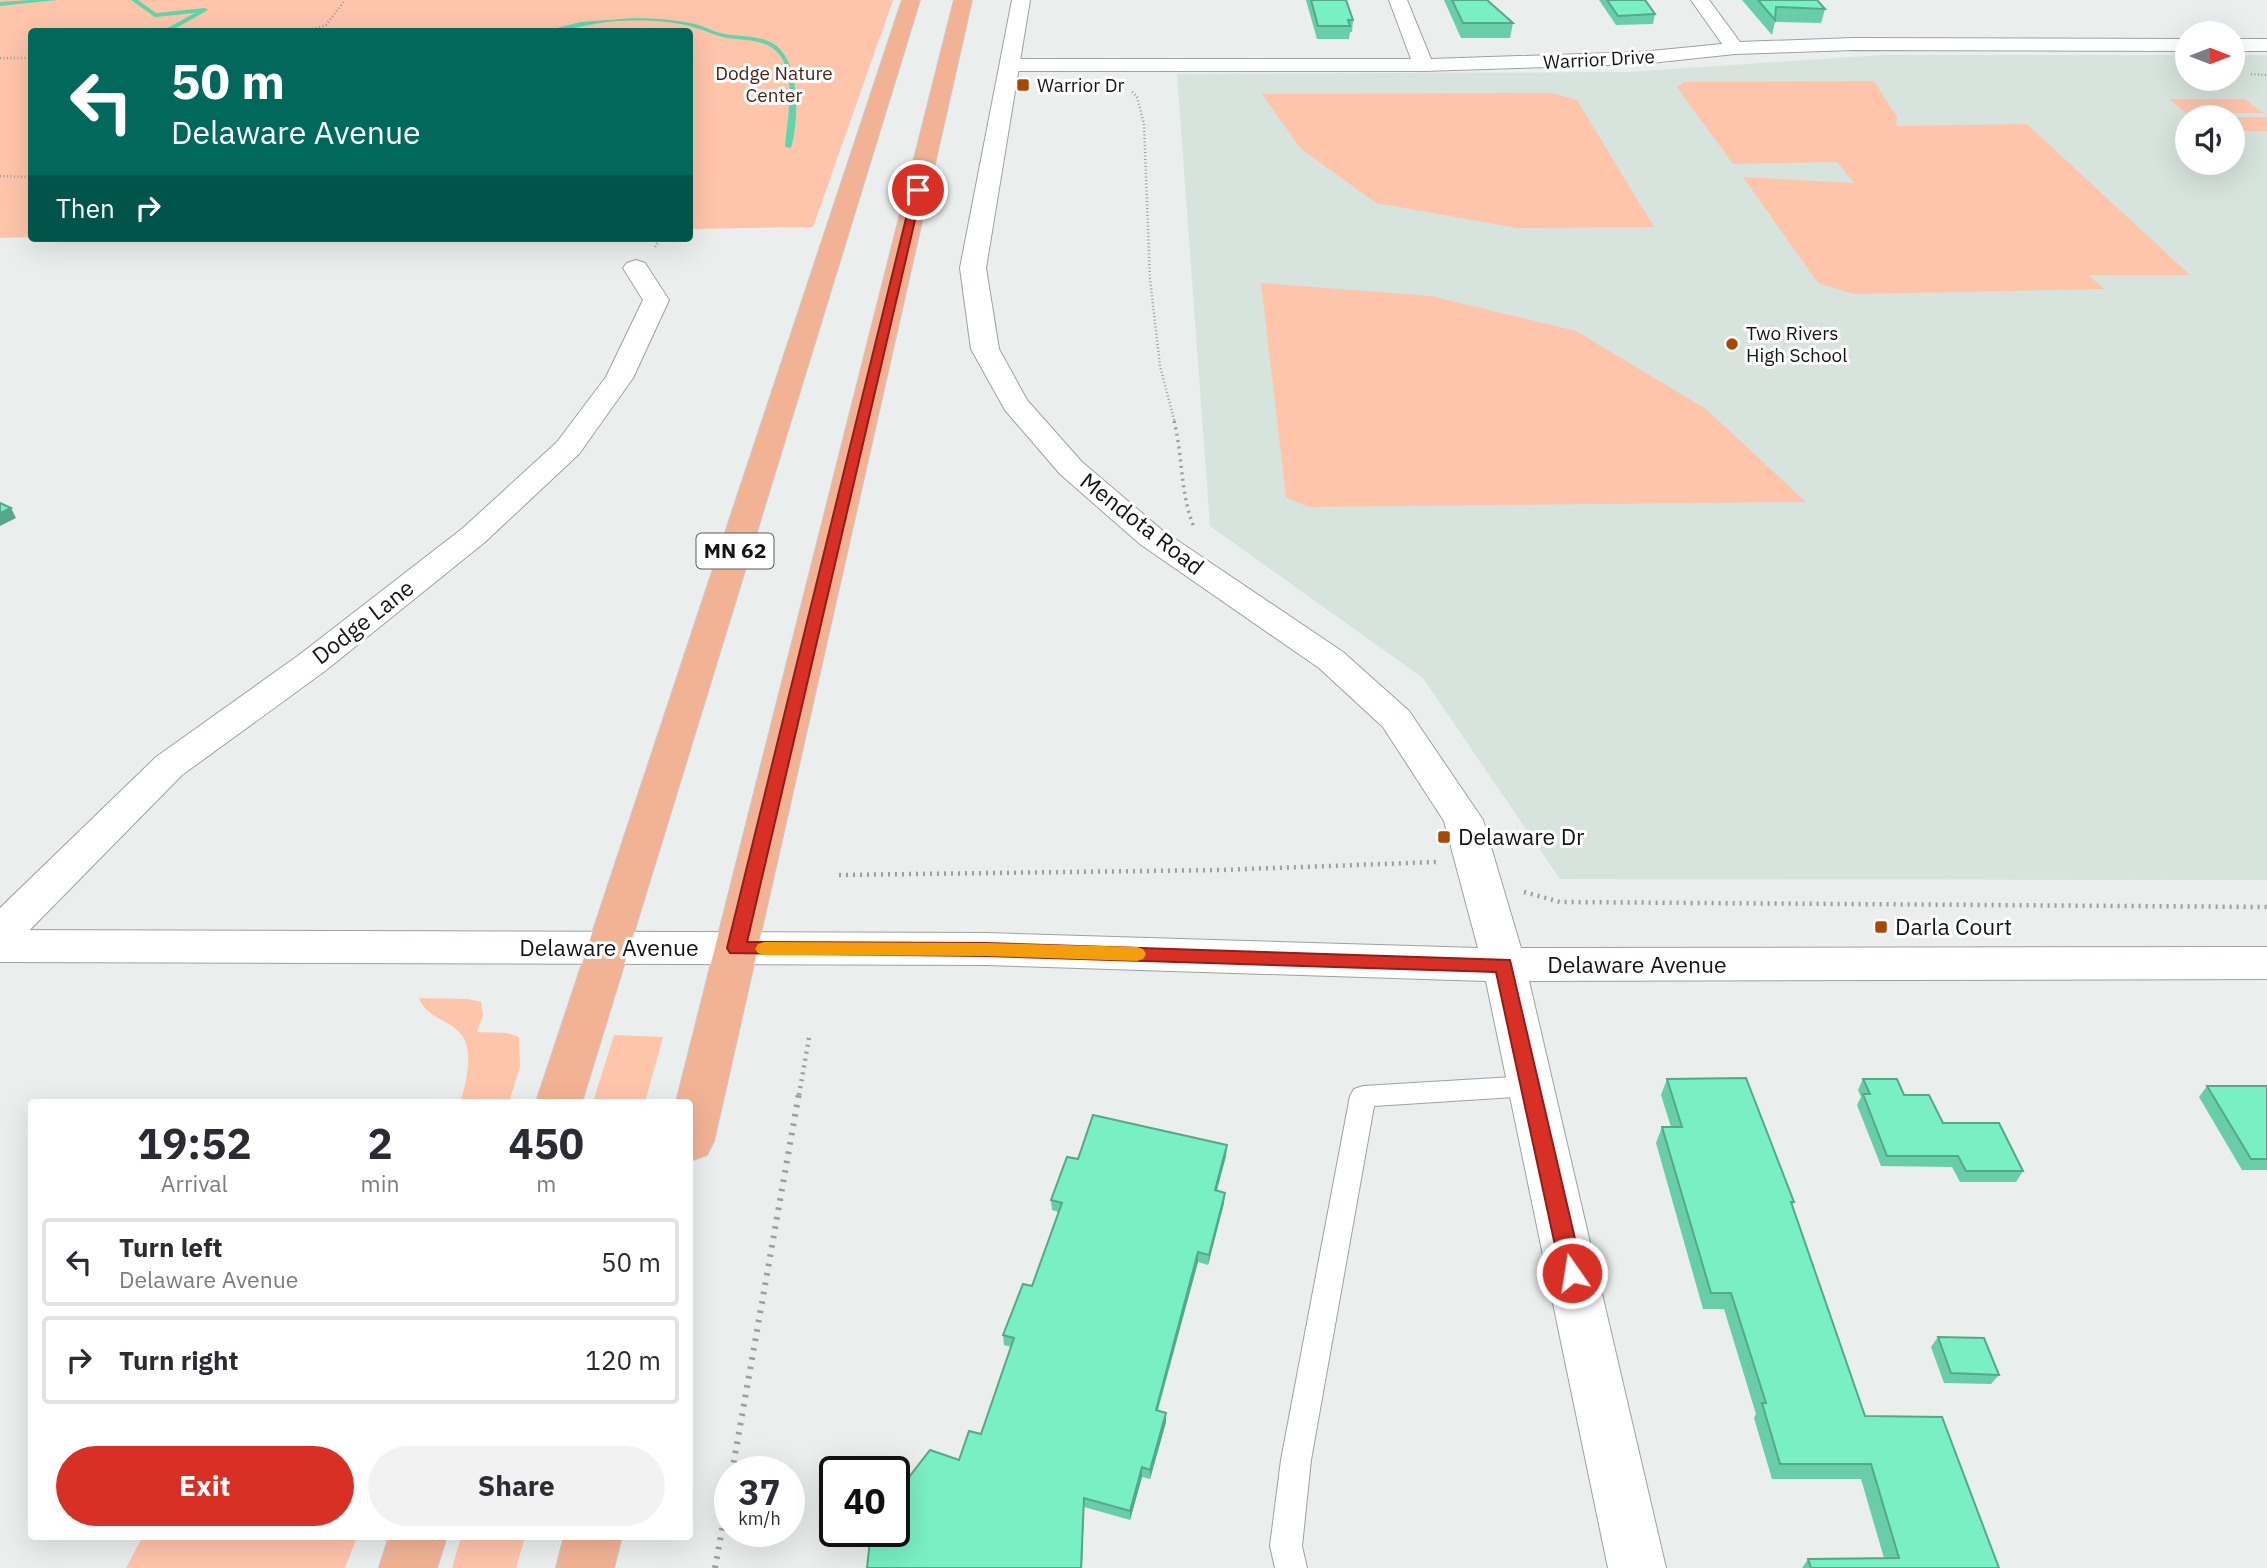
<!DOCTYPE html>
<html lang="en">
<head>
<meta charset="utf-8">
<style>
	body { margin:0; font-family:"IBM Plex Sans",sans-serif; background:#f2f2f3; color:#2b2b33; height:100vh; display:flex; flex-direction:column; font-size:26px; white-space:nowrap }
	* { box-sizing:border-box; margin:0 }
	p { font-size:23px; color:#7c7c81 }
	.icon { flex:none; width:38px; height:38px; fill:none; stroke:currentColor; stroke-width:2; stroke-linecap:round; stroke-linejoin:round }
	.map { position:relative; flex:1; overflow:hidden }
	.sheet { position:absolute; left:28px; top:1099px; width:665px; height:441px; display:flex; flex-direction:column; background:#fff; border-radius:7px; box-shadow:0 7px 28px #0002 }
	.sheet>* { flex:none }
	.guide { position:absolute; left:28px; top:28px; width:665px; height:214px; border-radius:7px; box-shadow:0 7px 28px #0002; background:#00695c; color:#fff; overflow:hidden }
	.needle { width:46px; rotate:90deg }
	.fabs { position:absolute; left:2175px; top:21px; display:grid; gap:14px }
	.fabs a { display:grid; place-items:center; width:70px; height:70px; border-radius:50%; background:#fff; box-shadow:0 7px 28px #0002; font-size:35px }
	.speed { position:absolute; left:714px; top:1456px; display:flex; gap:14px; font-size:35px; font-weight:700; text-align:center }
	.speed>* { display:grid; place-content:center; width:91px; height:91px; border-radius:50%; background:#fff; box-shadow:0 7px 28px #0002; line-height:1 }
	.speed small { font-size:18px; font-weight:400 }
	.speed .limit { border:4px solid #111; border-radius:10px; background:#fff; color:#111 }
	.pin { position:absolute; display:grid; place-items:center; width:60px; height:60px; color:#fff; margin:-30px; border:4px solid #fff; border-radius:50%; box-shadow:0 2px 7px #0007 }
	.me { position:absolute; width:77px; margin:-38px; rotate:347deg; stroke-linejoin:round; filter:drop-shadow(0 0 5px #0008) }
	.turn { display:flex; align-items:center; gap:24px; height:147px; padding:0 28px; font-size:32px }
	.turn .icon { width:91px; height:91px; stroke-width:2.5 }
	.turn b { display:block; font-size:49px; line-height:60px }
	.then { display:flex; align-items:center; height:66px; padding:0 28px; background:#0003; gap:14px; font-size:26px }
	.eta { display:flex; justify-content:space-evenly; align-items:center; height:119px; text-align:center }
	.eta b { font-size:42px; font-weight:800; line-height:49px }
	.action { display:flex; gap:14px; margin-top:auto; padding:14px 28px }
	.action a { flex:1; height:80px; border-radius:42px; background:#d93025; color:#fff; font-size:28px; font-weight:800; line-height:80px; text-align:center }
	.action a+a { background:#f2f2f3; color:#2b2b33 }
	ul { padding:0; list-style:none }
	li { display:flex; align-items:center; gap:21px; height:88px; margin:0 14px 10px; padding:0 14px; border:4px solid #e1e1e2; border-radius:7px }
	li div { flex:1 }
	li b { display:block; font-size:26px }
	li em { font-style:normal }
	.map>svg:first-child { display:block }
	.built { fill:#d7e3dd; fill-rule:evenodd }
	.green { fill:#fec5aa }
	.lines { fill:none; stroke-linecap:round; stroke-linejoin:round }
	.stream { fill:#5dd6ab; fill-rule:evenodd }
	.service-casing { stroke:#9ea1a0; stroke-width:2 }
	.minor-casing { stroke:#9ea1a0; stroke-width:2 }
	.tertiary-casing { stroke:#9ea1a0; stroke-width:2 }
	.trunk-casing { stroke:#cbcbcb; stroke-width:2 }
	.path-far3 { stroke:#9c9f9d; stroke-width:2.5; stroke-dasharray:1 2.5; stroke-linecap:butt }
	.path-far2 { stroke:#9c9f9d; stroke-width:3.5; stroke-dasharray:2 4.5; stroke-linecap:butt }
	.path-far1 { stroke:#9c9f9d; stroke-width:4.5; stroke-dasharray:2 5; stroke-linecap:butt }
	.path { stroke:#9c9f9d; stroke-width:6; stroke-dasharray:2.5 7; stroke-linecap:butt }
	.service { fill:#fff; fill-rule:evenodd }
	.minor { fill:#fff; fill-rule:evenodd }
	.tertiary { fill:#fff; fill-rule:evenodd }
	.trunk { fill:#f2b394; fill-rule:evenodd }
	.wall { fill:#68cea9 }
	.shaded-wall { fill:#55a889 }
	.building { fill:#79f0c4; stroke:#55a889; stroke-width:2 }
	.route { fill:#d93025; stroke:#8d1f18; stroke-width:2 }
	.slow { fill:#f59e0b }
	.poi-dot { fill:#a94802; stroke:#fff; stroke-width:2.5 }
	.labels { text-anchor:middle; stroke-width:6; stroke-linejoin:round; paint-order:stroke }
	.far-street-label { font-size:19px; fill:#131413; stroke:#fff }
	.far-park-label { font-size:19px; fill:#4b2714; stroke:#fff }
	.far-poi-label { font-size:19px; fill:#131413; stroke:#fff; text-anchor:start }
	.shield { fill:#fff; stroke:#5a5a5a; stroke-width:2 }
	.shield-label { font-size:21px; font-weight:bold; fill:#131413 }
	.street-label { font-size:23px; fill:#131413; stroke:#fff }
	.poi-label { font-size:23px; fill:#131413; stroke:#fff; text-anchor:start }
</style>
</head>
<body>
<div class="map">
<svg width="2267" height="1568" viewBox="0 0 2267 1568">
	<rect width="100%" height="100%" fill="#eaeeec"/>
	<path class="built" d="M1881 55H2187L2188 79H2233V55H2267V880L1560 879 1423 678 1210 526 1177 74 1628 72ZM2188 117H2233V163H2188Z"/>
	<g class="green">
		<path d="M0 0H893L813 227 690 229V32H32L31 237 0 238Z"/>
		<path d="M1874 81 1897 117 1896 126 2027 124 2190 275H2088L2105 289 1853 294 1818 283 1743 177 1854 183 1837 162 1733 164 1677 87 1684 82Z"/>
		<path d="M1552 93 1577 100 1654 227 1517 228 1376 203 1301 149 1262 94Z"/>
		<path d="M2169 99H2245L2263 113H2186Z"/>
		<path d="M2191 117H2267V131H2233V117Z"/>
		<path d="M1261 283 1431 296 1576 331 1706 409 1806 502 1308 507 1286 497Z"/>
		<path d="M419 998 468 999 481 1002 483 1015 477 1032 507 1033 519 1037 520 1067 509 1102H460C466 1085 475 1049 460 1033 448 1019 426 1018 419 998Z"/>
		<path d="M614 1035 663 1037 645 1102H593Z"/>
		<path d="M143 1536H357V1537L345 1568H126Z"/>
		<path d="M461 1537V1536L525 1537 516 1568H452Z"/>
	</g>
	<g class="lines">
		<g class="stream">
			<path d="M30 0H57L0 6V2Z"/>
			<path d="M131 0H138L156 13 205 8 208 10 169 32H160L195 13 155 17Z"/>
			<path d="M636 18C656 18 676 20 695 24 704 26 712 31 720 33 736 37 753 35 768 41 802 54 799 120 791 148L785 147C787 120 796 81 781 57 768 38 746 41 727 38 716 36 707 31 696 28 672 20 641 20 616 21 591 23 566 32 541 32L581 22Z"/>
		</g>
		<g class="service-casing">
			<path id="service" d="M1531 1076 1540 1079 1544 1086 1540 1093 1531 1096 1374 1106 1311 1460 1302 1546 1307 1568H1275L1270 1546 1281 1460 1350 1096 1354 1089 1363 1086Z"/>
		</g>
		<g class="minor-casing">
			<g id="minor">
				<path d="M1389 0H1407L1431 59 1641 52 1722 44 1691 0H1709L1740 42 1854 38 2188 39V51L1854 50 1735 54 1641 64 1423 71H1011L1004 69 1001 65 1004 61 1011 59H1411Z"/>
				<rect x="2233" y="39" width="34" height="12"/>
				<path d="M636 260 645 263 669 300 633 378 579 454 485 542 325 671 182 775 15 945 0 950V908L156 757 299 655 463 528 557 442 606 377 643 300 623 268 627 263Z"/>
			</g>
		</g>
		<g class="tertiary-casing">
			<path id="tertiary" d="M1012 0H1030L986 268 999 349 1027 400 1082 462 1162 530 1343 652 1409 711 1483 820 1521 948 2267 947V979L1529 981 1666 1568H1608L1486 981 986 965 0 962V930L986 933 1478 948 1444 821 1383 727 1319 668 1140 544 1060 474 1005 410 971 349 960 268Z"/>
		</g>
		<g class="trunk-casing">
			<g id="trunk">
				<path d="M902 0H920L582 1102H536Z"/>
				<path d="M954 0H972L714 1141 707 1155 690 1161V1102H676Z"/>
				<path d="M389 1536H447L437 1568H379Z"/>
				<path d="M564 1536H622L614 1568H556Z"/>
			</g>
		</g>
		<g class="path-far3">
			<path d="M306 32 326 25 345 0"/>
			<path d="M0 58H32"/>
			<path d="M2251 74 2267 75"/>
			<path d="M1132 92 1137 97 1144 124 1150 279 1160 366 1175 423"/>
			<path d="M0 176 32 177"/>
			<path d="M655 247 661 238"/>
		</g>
		<path class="path-far2" d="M1174 421C1183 456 1180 494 1194 527"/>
		<g class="path-far1">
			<path d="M839 875 1221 870 1436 862"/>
			<path d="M1524 892 1560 902 2267 907"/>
			<path d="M799 1095 809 1038"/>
		</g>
		<g class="path">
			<path d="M732 1472 799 1093"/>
			<path d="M715 1568 730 1485"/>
		</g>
		<use href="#service" class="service"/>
		<use href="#minor" class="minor"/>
		<use href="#tertiary" class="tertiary"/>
		<use href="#trunk" class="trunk"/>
	</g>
	<g class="wall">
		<path d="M1306 0H1346L1353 20 1352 32H1350L1349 39H1317Z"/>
		<path d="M1444 0H1487L1513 23 1510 38H1461Z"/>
		<path d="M1599 0H1645L1655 14 1653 24 1616 25Z"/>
		<path d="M1742 0H1817L1825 9 1821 23 1775 22 1772 35Z"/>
		<path d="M1667 1079 1794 1202 1792 1205 1865 1416 1999 1568 1884 1558 1861 1479H1772L1754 1418 1756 1414 1724 1309H1703L1656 1143 1662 1127H1671L1661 1095Z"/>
		<path d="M1863 1079 1943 1123 2023 1171 2016 1182H1960L1952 1167 1881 1166 1857 1105 1861 1097 1858 1090Z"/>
		<path d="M2207 1086H2267V1170H2242L2199 1097Z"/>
		<path d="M1226 1156 1217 1190 1224 1203 1208 1265 1198 1262 1158 1410 1166 1422 1150 1479 1142 1477 1130 1520 1084 1507 1082 1568H867L909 1477 959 1460 981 1434 1011 1347 1004 1345 1003 1335 1032 1286 1058 1212 1052 1210 1051 1200 1078 1159Z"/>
		<path d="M1938 1337 1999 1375 1991 1384 1944 1383 1931 1347Z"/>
		<path d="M1808 1559 1811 1568H1802Z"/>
	</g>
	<g class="shaded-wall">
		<path d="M11 508 16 518 0 526V513Z"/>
		<path d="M1227 1145 1226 1156 1214 1200 1215 1190Z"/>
		<path d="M1225 1193 1224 1203 1208 1265 1209 1255Z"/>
		<path d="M1198 1252V1262L1155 1419 1156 1410Z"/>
		<path d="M1166 1413V1422L1150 1479V1470Z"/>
		<path d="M1142 1467V1477L1130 1520V1511Z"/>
		<path d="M1084 1498 1082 1568H1081Z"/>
	</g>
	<g class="building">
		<path d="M1311 0H1346L1353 20H1348L1350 26H1318Z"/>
		<path d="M1452 0H1487L1513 23H1463Z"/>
		<path d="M1607 0H1645L1655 14 1618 16Z"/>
		<path d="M1758 0H1817L1825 9 1776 7 1775 20Z"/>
		<path d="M0 503 11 508 0 513Z"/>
		<path d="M1746 1078 1794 1202H1791L1865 1416 1942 1417 1999 1568H1811L1808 1559 1899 1558 1871 1464H1780L1762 1403H1766L1731 1293H1711L1662 1127H1682L1667 1079Z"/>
		<path d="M1863 1079H1897L1904 1095H1929L1943 1123H1999L2023 1171H1966L1958 1156H1887L1863 1094H1870Z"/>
		<path d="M2207 1086H2267V1159H2251Z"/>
		<path d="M1093 1115 1227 1145 1215 1190 1225 1193 1209 1255 1198 1252 1156 1410 1166 1413 1150 1470 1142 1467 1130 1511 1084 1498 1081 1568H867L871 1531H894V1480L909 1477 930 1450 959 1460 969 1431 981 1434 1014 1338 1003 1335 1023 1284 1032 1286 1062 1203 1051 1200 1067 1157 1078 1159Z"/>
		<path d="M1938 1337 1984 1338 1999 1375 1951 1373Z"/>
	</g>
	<path class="route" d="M918 187 922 190 747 942 986 943 1510 960 1583 1273 1579 1280 1572 1283 1565 1280 1561 1273 1496 972 986 956 730 953 727 948 913 190Z"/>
	<path class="slow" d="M764 942 986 943 1137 947 1143 949 1146 954 1143 959 1137 961 986 956 764 955 758 953 755 949 758 944Z"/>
	<g class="poi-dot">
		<rect x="1016" y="78" width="14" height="14" rx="3.5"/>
		<circle cx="1732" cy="344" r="7"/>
		<rect x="1437" y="830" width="14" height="14" rx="3.5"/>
		<rect x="1874" y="920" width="14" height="14" rx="3.5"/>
	</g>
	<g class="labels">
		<g class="far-street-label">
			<text transform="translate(1599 59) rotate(-3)" y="7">Warrior Drive</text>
		</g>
		<g class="far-park-label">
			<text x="774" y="80">Dodge Nature<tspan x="774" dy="22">Center</tspan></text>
		</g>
		<g class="far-poi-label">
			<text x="1037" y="92">Warrior Dr</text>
			<text x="1746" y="340">Two Rivers<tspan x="1746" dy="22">High School</tspan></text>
		</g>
		<rect class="shield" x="696.5" y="533.5" width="77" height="35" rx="5"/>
		<g class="shield-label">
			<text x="735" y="558">MN 62</text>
		</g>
		<g class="street-label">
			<text transform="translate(1142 524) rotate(38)" y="8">Mendota Road</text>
			<text transform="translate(363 622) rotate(-38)" y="8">Dodge Lane</text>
			<text x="609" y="956">Delaware Avenue</text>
			<text x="1637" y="973">Delaware Avenue</text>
		</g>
		<g class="poi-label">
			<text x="1458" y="845">Delaware Dr</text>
			<text x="1895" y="935">Darla Court</text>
		</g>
	</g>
</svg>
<div class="fabs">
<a><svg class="needle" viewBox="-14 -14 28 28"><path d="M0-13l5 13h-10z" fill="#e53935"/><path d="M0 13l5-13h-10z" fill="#7c7c81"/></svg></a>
<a><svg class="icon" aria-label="sound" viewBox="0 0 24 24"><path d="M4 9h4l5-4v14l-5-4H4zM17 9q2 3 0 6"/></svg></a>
</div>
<div class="speed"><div>37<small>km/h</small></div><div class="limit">40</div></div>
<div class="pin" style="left:918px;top:190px;background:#d93025"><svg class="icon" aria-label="arrive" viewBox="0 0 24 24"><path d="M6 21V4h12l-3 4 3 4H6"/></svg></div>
<svg class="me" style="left:1572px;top:1273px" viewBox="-20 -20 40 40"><circle r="17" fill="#d93025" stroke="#fff" stroke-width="3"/><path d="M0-11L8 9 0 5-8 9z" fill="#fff"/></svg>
<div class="guide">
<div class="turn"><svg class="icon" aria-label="left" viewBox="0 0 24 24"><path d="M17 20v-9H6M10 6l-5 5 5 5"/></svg><div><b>50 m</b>Delaware Avenue</div></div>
<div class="then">Then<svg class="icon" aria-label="right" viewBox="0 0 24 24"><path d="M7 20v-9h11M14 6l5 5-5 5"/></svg></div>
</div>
<section class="sheet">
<div class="eta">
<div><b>19:52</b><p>Arrival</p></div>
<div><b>2</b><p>min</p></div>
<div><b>450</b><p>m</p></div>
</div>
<ul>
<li><svg class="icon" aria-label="left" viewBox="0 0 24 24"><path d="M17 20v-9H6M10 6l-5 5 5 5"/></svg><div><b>Turn left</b><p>Delaware Avenue</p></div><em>50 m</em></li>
<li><svg class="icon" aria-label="right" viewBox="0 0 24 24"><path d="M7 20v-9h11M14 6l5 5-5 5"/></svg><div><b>Turn right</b></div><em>120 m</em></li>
</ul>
<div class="action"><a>Exit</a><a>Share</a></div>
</section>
</div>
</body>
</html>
